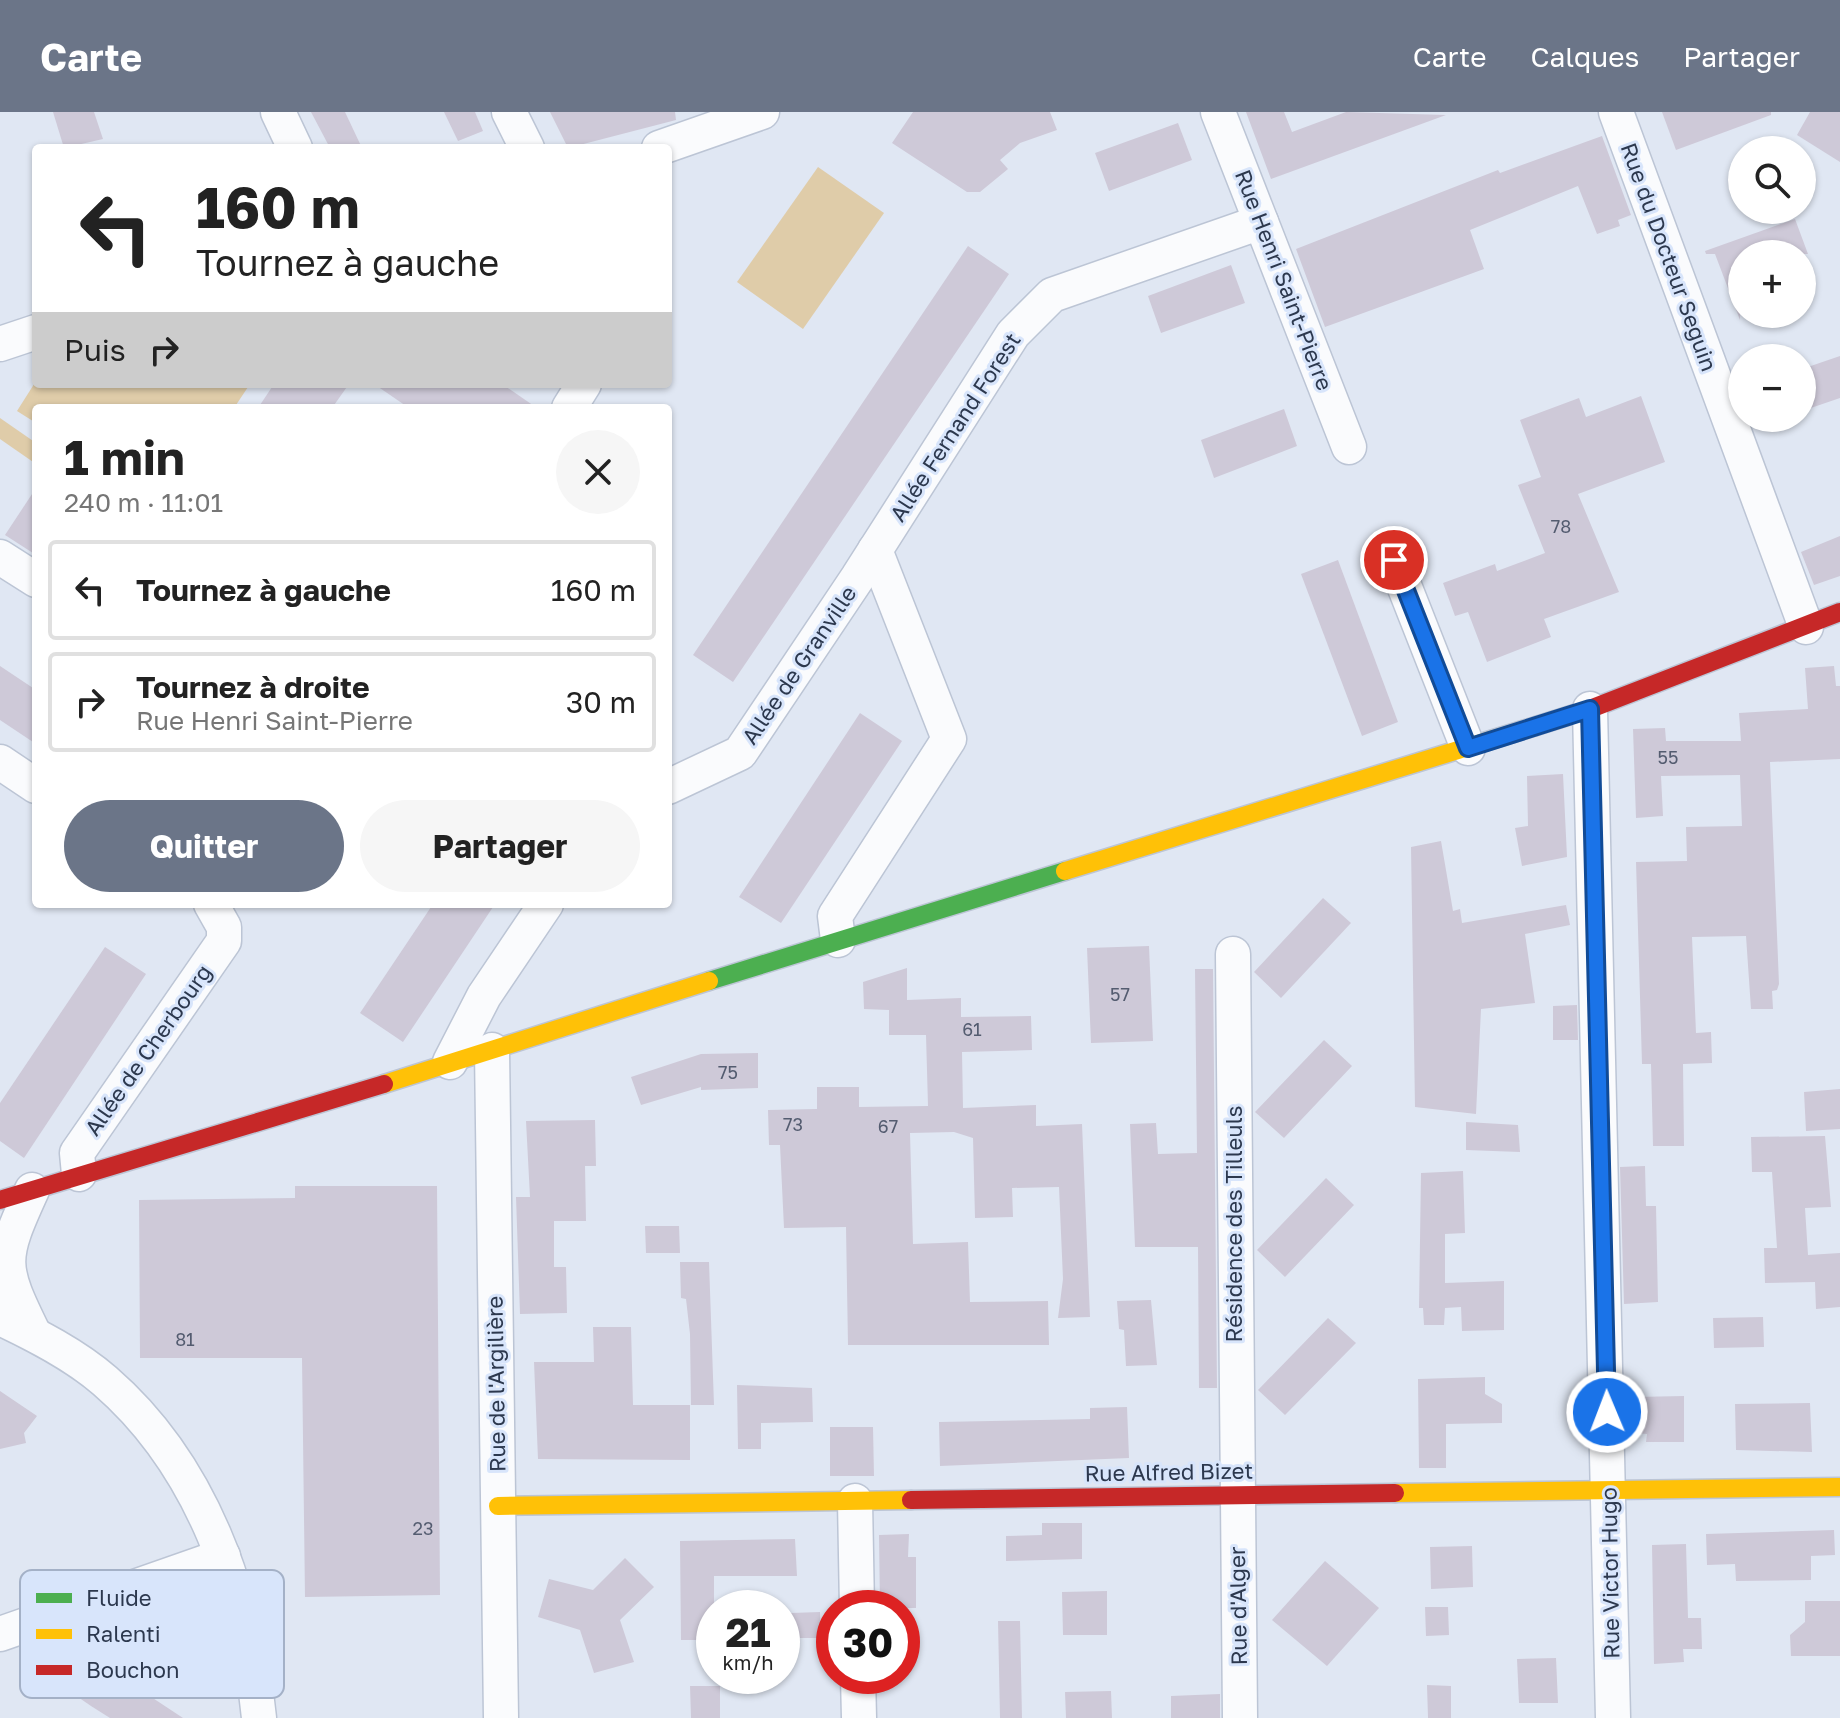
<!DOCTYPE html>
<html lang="fr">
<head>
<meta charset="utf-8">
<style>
	body { margin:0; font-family:"Golos Text",sans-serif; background:#f6f6f6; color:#222; height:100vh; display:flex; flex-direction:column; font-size:30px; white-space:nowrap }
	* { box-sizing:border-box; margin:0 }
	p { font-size:26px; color:#767676 }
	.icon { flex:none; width:44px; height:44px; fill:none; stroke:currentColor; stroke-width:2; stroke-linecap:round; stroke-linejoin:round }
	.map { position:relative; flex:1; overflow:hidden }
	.side { position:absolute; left:32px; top:292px; width:640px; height:504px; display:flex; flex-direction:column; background:#fff; border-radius:8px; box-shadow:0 2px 6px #0004 }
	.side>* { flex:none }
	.hud { position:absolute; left:32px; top:32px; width:640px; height:244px; border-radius:8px; box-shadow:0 2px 6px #0004; background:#fff; color:#222; overflow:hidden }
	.controls { position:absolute; left:1728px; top:24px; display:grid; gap:16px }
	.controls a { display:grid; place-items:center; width:88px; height:88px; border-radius:50%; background:#fff; box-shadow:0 2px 6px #0004; font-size:40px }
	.speed { position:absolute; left:696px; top:1478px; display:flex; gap:16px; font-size:40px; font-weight:700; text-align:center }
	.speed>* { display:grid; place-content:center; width:104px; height:104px; border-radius:50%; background:#fff; box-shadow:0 2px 6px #0004; line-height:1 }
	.speed small { font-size:20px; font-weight:400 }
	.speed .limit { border:12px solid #d22; background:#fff; color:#111 }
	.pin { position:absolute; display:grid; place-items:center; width:68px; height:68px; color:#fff; margin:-34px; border:4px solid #fff; border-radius:50%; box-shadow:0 2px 8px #0007 }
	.me { position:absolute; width:88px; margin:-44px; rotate:359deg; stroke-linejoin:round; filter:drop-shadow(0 0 6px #0008) }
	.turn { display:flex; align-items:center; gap:28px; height:168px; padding:0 32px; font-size:36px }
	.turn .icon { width:104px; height:104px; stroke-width:2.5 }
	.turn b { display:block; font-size:56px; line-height:68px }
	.then { display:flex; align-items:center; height:76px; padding:0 32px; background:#0003; gap:16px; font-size:30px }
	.round { display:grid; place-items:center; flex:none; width:84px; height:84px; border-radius:42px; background:#f6f6f6 }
	.overview { display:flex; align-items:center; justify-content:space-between; height:136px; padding:0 32px }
	h1 { font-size:48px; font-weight:700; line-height:60px }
	.button { display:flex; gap:16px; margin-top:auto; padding:16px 32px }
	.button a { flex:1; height:92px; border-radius:48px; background:#6b7588; color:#fff; font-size:32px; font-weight:700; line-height:92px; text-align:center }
	.button a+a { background:#f6f6f6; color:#222 }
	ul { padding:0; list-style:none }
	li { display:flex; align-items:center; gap:24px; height:100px; margin:0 16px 12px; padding:0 16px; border:4px solid #e0e0e0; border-radius:8px }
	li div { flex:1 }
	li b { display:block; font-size:30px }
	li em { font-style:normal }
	header { display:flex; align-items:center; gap:48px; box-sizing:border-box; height:112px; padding:0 40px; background:#6b7588; color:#fff }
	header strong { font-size:38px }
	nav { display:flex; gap:44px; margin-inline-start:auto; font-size:28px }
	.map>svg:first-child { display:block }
	.green { fill:#dfcca9 }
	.building { fill:#cec9d8 }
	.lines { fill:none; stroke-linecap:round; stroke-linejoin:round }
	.street-casing { stroke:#bcc5d5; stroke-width:37 }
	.fast-casing { stroke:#bcc5d5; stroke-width:21 }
	.slow-casing { stroke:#bcc5d5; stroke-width:21 }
	.jam-casing { stroke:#bcc5d5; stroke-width:21 }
	.street { stroke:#fafbfd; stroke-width:34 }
	.fast { stroke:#4caf50; stroke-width:18 }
	.slow { stroke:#ffc107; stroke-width:18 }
	.jam { stroke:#c62828; stroke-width:18 }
	.route-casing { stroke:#114b97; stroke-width:20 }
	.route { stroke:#1a73e8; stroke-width:14 }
	.labels { text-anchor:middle; stroke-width:6; stroke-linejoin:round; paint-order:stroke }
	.number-label { font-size:18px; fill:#545c70 }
	.street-label { font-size:22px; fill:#2c384e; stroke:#d8e5fb }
	.key { fill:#d8e5fb; stroke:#a4b1c7; stroke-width:2 }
	.key-label { font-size:22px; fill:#2c384e }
</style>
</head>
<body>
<header>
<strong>Carte</strong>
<nav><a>Carte</a><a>Calques</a><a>Partager</a></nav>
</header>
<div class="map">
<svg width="1840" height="1606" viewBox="0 0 1840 1606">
	<rect width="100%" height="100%" fill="#e0e7f3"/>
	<g class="green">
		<path d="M818 55 884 101 803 217 737 170Z"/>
		<path d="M36 269V272H250L234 296H36V311L17 299Z"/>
		<path d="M0 306 36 331V352L0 327Z"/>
	</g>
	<g class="building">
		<path d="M53 0H94L103 27 64 36Z"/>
		<path d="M311 0H345L362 36H330Z"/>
		<path d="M444 0H475L483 19 458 29Z"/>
		<path d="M550 0H675L676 8 568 36Z"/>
		<path d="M913 0H1050L1057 18 1020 31 1000 48 1008 57 980 80H967L892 31Z"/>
		<path d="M1246 0H1284L1292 20 1346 0 1446 3 1271 67Z"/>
		<path d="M1662 0H1771V3L1676 38Z"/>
		<path d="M1810 0H1840V50L1797 23Z"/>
		<path d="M1178 11 1192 48 1109 79 1095 41Z"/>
		<path d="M1602 24 1631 103 1618 108 1620 114 1597 122 1578 74 1470 118 1484 157 1325 215 1296 137 1498 58 1500 61Z"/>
		<path d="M1795 107 1808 142H1742L1740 208 1715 142H1706L1705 139Z"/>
		<path d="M968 134 1009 162 733 570 693 543Z"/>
		<path d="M1231 153 1245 191 1161 221 1148 184Z"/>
		<path d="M1840 244V286L1802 299V257Z"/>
		<path d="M274 272H349L332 296H258Z"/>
		<path d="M374 272H502L537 296H409Z"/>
		<path d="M1641 284 1665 350 1578 382 1619 480 1544 507 1551 525 1487 550 1468 500 1455 504 1443 471 1495 452 1497 459 1545 441 1518 373 1541 365 1520 308 1579 286 1586 305Z"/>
		<path d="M1284 297 1297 334 1214 366 1201 328Z"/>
		<path d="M36 376V443L5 423Z"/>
		<path d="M1840 424V464L1814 473 1801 440Z"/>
		<path d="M1338 448 1398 610 1362 624 1301 462Z"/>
		<path d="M0 554 36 578V632L0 608Z"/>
		<path d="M1834 554 1836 574H1840V647L1770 650 1779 872 1777 878 1772 879 1773 897H1751L1746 824 1692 825 1696 921 1711 920 1712 951 1683 952 1684 1034H1653L1651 952H1642L1636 750 1687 749 1686 715 1742 714 1740 663 1661 664 1663 704 1636 706 1633 617 1665 616 1666 629H1741L1739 601 1808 597 1805 556Z"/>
		<path d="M860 601 902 629 781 811 739 785Z"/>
		<path d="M1563 662 1567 745 1522 754 1515 716 1528 714 1527 664Z"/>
		<path d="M1441 729 1453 799 1460 797 1462 811 1566 793 1570 813 1525 822 1535 891 1481 897 1476 1002 1415 995 1411 735Z"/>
		<path d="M1323 786 1351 811 1281 886 1254 860Z"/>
		<path d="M433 792H495L403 930 360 901Z"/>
		<path d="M1149 834 1153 929 1091 931 1087 836Z"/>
		<path d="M105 835 146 862 24 1046 0 1029V991Z"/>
		<path d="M907 856V888L961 886V905L1031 904 1032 938 962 940 963 996 1036 993V1014L1082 1012 1090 1205 1058 1206 1063 1167 1059 1075 1012 1076 1013 1105 975 1106 973 1026 954 1020 910 1021 913 1132 968 1130 970 1190 1048 1189 1049 1233H848L846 1115 784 1116 780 1033H769L768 998 817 997V975H859V995L928 994 926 923H889V898L864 897 863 870Z"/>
		<path d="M1195 857H1213L1217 1276H1199L1198 1135H1135L1130 1012 1156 1011 1158 1042 1197 1041Z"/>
		<path d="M1577 893 1578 928H1553V894Z"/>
		<path d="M1324 928 1352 954 1284 1026 1255 1000Z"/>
		<path d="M758 941V976L701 978V975L641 993 631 965 701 942Z"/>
		<path d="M1840 977V1017L1806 1019 1804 980Z"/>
		<path d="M595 1008 596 1054H585L586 1109H554V1155H566L567 1201 520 1202 516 1085H530L526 1009Z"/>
		<path d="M1466 1010 1518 1013 1520 1040 1466 1038Z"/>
		<path d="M1825 1024 1831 1095 1805 1096 1808 1143 1840 1141V1195L1816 1197 1815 1170 1765 1171 1764 1136H1777L1772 1060H1752L1751 1025Z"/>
		<path d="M1645 1054 1646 1094H1656L1658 1190 1624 1192 1620 1055Z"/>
		<path d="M1463 1059 1465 1121 1445 1122V1171L1504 1169V1218L1462 1219 1461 1195 1445 1196 1444 1213H1424L1423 1196H1419L1421 1061Z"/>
		<path d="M1326 1066 1354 1093 1285 1165 1257 1138Z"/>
		<path d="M295 1074H437L440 1483 305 1485 302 1246H140L139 1088 295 1086Z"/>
		<path d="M645 1114H679L680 1141H646Z"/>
		<path d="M680 1150H709L714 1293H691L690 1222 686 1187 681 1186Z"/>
		<path d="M1151 1188 1157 1253 1126 1254 1124 1218 1119 1217 1117 1189Z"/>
		<path d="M1763 1205 1764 1235 1714 1236 1713 1206Z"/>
		<path d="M1328 1206 1356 1231 1285 1303 1258 1278Z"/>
		<path d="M593 1215H631L633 1293H690V1348L538 1347 534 1250H594Z"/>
		<path d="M1485 1265V1282L1502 1292V1311L1446 1312V1356H1419L1418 1267Z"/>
		<path d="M737 1273 812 1276 813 1310 761 1311V1337H738Z"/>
		<path d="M0 1279 37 1304 24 1321 26 1331 0 1337Z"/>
		<path d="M1684 1284V1330H1646L1647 1322 1635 1321V1285Z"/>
		<path d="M1810 1291 1812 1340 1736 1338 1735 1292Z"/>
		<path d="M1127 1295 1129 1346 940 1354 939 1310 1090 1307V1296Z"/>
		<path d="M830 1315H873L874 1364H830Z"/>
		<path d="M1042 1411H1082V1447L1006 1449V1424L1042 1423Z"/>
		<path d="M1834 1418 1835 1443 1811 1444V1468L1736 1469 1735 1452 1707 1453 1706 1422Z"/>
		<path d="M909 1422 908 1445H916V1496H880L879 1423Z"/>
		<path d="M795 1427 797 1464H714V1528H681L680 1429Z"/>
		<path d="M1686 1432 1688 1506H1701L1702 1537H1683L1684 1550 1654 1552 1652 1433Z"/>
		<path d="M1472 1434 1473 1475 1431 1477 1430 1435Z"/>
		<path d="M625 1446 654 1475 620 1508 634 1550 594 1561 580 1518 538 1505 549 1467 593 1478Z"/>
		<path d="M1325 1449 1379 1496 1327 1554 1272 1508Z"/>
		<path d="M1107 1479V1523H1063L1062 1480Z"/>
		<path d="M1805 1489H1840V1544H1791L1790 1523 1805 1510Z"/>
		<path d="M1425 1495H1448L1449 1523 1426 1524Z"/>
		<path d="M820 1500 821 1526H792L791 1501Z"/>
		<path d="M998 1509H1020L1022 1606H1000Z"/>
		<path d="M68 1530 183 1606H110L91 1594 46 1563Z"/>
		<path d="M1556 1546 1558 1591H1519L1517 1547Z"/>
		<path d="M1427 1573 1451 1574V1606H1428Z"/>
		<path d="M690 1574H720V1606H691Z"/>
		<path d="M1111 1579 1112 1606H1066L1065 1580Z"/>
		<path d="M1220 1582V1606H1171V1584Z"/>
	</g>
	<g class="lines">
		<g class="street-casing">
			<g id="street">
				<path d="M278 0 295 36"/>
				<path d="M509 0 527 36"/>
				<path d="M1218 0 1349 335"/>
				<path d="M1616 0 1806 515"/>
				<path d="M659 36 762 0"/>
				<path d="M0 232 36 220"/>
				<path d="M569 296 584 272"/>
				<path d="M0 445 36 468"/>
				<path d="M1394 448 1468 636"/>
				<path d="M1590 597 1613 1606"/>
				<path d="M0 650 36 674"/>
				<path d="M668 675 740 641 858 465 1013 222 1052 183 1261 110"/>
				<path d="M838 828 835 804 949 627 875 438"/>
				<path d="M1233 842 1240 1606"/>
				<path d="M492 938 501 1606"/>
				<path d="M450 950 484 884 546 792"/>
				<path d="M79 1062 77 1041 224 829V815L211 792"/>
				<path d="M32 1078C0 1148 0 1153 34 1222"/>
				<path d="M0 1206C36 1223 75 1243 105 1269 202 1353 247 1482 259 1606"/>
				<path d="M855 1389 857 1496"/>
				<path d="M0 1522 223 1444"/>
				<path d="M858 1564 859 1606"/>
			</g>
		</g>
		<g class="fast-casing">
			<path id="fast" d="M709 869 1065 759"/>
		</g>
		<g class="slow-casing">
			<g id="slow">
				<path d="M1065 759 1536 614"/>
				<path d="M384 972 709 869"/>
				<path d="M1395 1381 1840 1375"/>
				<path d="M498 1394 911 1388"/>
			</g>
		</g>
		<g class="jam-casing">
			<g id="jam">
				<path d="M1536 614 1590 597 1840 500"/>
				<path d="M0 1088 384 972"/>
				<path d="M911 1388 1395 1381"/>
			</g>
		</g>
		<use href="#street" class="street"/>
		<use href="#fast" class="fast"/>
		<use href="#slow" class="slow"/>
		<use href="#jam" class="jam"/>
	</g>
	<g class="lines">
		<g class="route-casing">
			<path id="route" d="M1394 448 1468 636 1590 597 1607 1300"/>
		</g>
		<use href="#route" class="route"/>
	</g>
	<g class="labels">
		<g class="number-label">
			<text x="1561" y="421">78</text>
			<text x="1668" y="652">55</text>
			<text x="1120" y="889">57</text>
			<text x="972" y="924">61</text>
			<text x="728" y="967">75</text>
			<text x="793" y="1019">73</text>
			<text x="888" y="1021">67</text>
			<text x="185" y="1234">81</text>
			<text x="423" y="1423">23</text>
		</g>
		<g class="street-label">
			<text transform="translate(1669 145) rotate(70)" y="8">Rue du Docteur Seguin</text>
			<text transform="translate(1284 168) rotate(69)" y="8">Rue Henri Saint-Pierre</text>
			<text transform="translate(955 315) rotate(-57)" y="8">Allée Fernand Forest</text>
			<text transform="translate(799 553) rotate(-56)" y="8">Allée de Granville</text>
			<text transform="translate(148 938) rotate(-55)" y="8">Allée de Cherbourg</text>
			<text transform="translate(1234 1112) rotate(-90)" y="8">Résidence des Tilleuls</text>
			<text transform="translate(496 1272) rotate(-91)" y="8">Rue de l'Argilière</text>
			<text transform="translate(1169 1360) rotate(-1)" y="8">Rue Alfred Bizet</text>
			<text transform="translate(1610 1461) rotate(-91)" y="8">Rue Victor Hugo</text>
			<text transform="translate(1238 1494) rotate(-91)" y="8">Rue d'Alger</text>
		</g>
	</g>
	<rect x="20" y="1458" width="264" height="128" rx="12" class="key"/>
	<rect x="36" y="1481" width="36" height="10" fill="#4caf50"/>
	<rect x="36" y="1517" width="36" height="10" fill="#ffc107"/>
	<rect x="36" y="1553" width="36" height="10" fill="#c62828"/>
	<g class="key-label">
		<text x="86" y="1494">Fluide</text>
		<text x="86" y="1530">Ralenti</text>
		<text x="86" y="1566">Bouchon</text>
	</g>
</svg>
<div class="controls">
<a><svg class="icon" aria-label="search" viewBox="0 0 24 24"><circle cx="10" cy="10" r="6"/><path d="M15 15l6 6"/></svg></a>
<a>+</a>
<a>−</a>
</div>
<div class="speed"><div>21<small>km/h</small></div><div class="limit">30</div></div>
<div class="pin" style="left:1394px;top:448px;background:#d93025"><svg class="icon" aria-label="arrive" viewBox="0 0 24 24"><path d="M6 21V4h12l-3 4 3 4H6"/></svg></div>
<svg class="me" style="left:1607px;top:1300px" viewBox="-20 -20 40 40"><circle r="17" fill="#1a73e8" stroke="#fff" stroke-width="3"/><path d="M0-11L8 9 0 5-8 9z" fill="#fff"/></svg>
<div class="hud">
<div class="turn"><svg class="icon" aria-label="left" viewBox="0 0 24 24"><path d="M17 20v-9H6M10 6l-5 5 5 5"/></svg><div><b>160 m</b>Tournez à gauche</div></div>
<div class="then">Puis<svg class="icon" aria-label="right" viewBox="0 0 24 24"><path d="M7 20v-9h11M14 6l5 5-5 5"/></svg></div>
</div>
<section class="side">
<div class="overview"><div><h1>1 min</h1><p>240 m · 11:01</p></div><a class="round"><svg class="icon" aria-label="close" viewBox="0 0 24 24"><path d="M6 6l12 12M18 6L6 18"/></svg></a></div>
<ul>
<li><svg class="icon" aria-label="left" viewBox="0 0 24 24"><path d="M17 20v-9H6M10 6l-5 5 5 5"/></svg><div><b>Tournez à gauche</b></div><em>160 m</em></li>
<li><svg class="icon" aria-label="right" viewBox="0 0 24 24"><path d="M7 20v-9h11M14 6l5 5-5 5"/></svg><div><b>Tournez à droite</b><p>Rue Henri Saint-Pierre</p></div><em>30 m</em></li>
</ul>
<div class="button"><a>Quitter</a><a>Partager</a></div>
</section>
</div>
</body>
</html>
